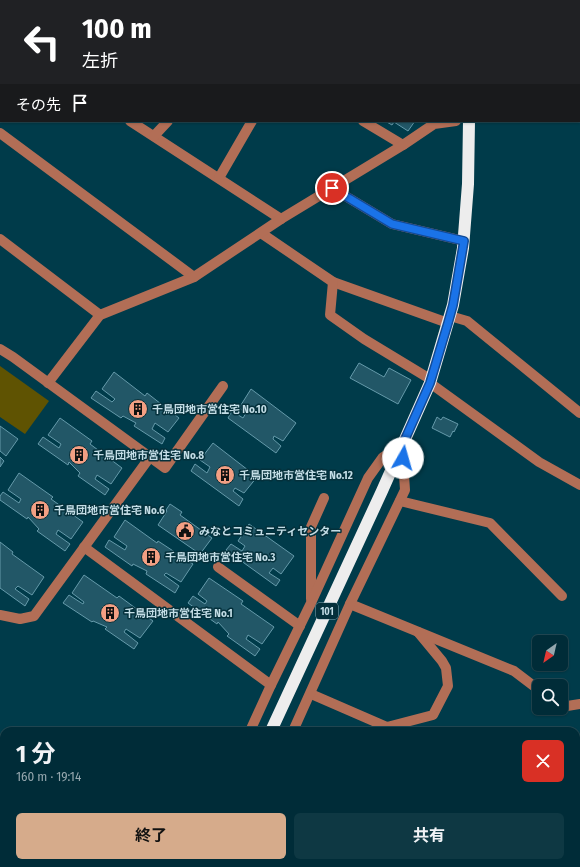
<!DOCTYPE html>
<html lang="ja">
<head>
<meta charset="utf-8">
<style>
	body { margin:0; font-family:"Fira Sans Condensed","Noto Sans JP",sans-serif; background:#0e3843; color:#f1f3f6; height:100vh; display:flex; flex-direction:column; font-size:15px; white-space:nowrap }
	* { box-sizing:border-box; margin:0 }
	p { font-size:13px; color:#95a7ae }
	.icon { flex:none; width:22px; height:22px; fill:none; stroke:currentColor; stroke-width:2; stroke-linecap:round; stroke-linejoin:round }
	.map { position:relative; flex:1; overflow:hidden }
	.drawer { position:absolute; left:0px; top:727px; width:580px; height:140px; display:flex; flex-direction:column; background:#002c38; border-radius:12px 12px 0 0; box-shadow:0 1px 3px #0004,0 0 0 1px #224853 }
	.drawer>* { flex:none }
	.top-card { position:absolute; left:0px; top:0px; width:580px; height:122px; box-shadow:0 1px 3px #0004,0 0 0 1px #224853; background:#202124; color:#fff; overflow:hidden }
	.needle { width:26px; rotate:214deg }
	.buttons { position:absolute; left:532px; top:635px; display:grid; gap:8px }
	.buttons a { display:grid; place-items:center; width:36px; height:36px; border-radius:6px; background:#002c38; box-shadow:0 1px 3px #0004,0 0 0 1px #224853; font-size:20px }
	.pin { position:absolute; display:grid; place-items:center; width:34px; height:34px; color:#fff; margin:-17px; border:2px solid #fff; border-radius:50%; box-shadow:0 1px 4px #0007 }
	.me { position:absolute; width:44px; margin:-22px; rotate:7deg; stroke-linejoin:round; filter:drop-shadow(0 0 3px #0008) }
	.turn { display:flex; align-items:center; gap:14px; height:84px; padding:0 16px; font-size:18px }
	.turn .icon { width:52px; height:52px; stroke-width:2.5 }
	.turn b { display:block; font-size:28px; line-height:34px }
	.then { display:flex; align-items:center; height:38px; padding:0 16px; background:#0003; gap:8px; font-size:15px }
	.round { display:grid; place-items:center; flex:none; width:42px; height:42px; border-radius:6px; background:#0e3843 }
	.head { display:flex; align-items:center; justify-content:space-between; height:68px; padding:0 16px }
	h1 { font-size:24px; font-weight:700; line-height:30px }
	.primary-button { display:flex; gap:8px; margin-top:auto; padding:8px 16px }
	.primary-button a { flex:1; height:46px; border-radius:6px; background:#d6ab8b; color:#111; font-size:16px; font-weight:700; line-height:46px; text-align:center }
	.primary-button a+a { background:#0e3843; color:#f1f3f6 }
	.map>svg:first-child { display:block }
	.green { fill:#5f5302 }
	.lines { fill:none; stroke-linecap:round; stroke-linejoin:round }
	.canal { stroke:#3c93ab; stroke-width:16 }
	.building { fill:#225767; stroke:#659aaa }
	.minor { stroke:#b26e56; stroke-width:10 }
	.highway { stroke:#ededed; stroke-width:12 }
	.rail { stroke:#aac8d2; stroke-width:3; stroke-dasharray:7 7; stroke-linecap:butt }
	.route-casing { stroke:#114b97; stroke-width:10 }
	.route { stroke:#1a73e8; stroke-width:7 }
	.labels { text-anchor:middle; stroke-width:3; stroke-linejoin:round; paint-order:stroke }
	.shield { fill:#04303b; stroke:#8aa9b3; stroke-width:1 }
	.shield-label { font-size:10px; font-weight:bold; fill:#c3dde6 }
	.poi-label { font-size:11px; font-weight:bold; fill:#c3dde6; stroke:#04303b; text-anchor:start }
</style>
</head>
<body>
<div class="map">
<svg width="580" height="867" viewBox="0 0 580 867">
	<rect width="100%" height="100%" fill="#003b4a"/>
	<path class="green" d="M0 366 49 401 25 434 0 417Z"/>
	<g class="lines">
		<g class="canal">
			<path d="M463 0 471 1"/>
			<path d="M579 32H580"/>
		</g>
	</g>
	<g class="building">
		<path d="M385 121H415L408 131 394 122 392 125Z"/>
		<path d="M359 363 384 377 389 368 411 380 398 404 350 378Z"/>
		<path d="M114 372 145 396 147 393 179 418 168 432 155 423 152 429 165 438 162 444 134 426 136 423 123 416 121 418 91 398 96 391 112 402 115 399 102 389Z"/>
		<path d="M251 389 296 423 283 441 274 436 273 439 281 446 276 453 228 418 232 411 243 418 246 413 239 408Z"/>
		<path d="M437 417 441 420 443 417 458 424 454 432 453 431 450 437 432 428Z"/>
		<path d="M60 418 92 441 90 444 122 468 111 484 97 475 95 479 109 489 105 495 78 476 80 473 69 462 68 465 38 444 43 437 59 448 61 444 48 435Z"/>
		<path d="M0 426 18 439 6 456 0 451Z"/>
		<path d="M213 443 257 477 244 493 235 488 233 491 243 499 239 506 191 471 195 464 207 473 210 467 200 460Z"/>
		<path d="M0 457 4 461 0 467Z"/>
		<path d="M19 473 53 497 51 499 83 522 71 539 58 530 56 534 70 544 65 551 37 531 39 529 28 517 27 519 0 500V496L3 492 19 503 21 499 8 490Z"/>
		<path d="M170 504 182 512 180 515 212 538 200 554 158 525 167 511 166 510Z"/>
		<path d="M125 520 157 543 158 541 193 564 181 582 166 573 164 575 179 586 175 593 146 574 147 571 133 564 132 566 105 547 109 540 125 550 127 546 114 537Z"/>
		<path d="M249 524 294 556 281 574 273 568 269 573 280 580 276 586 226 550 231 544 242 551 245 546 238 541Z"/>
		<path d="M0 542 13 552 12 554 44 577 32 595 18 586 15 589 29 599 25 606 0 588Z"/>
		<path d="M84 575 117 598 119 596 153 621 140 638 126 629 124 632 138 643 134 649 105 629 107 627 93 621 92 622 63 603 69 595 83 604 84 602 72 593Z"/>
		<path d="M209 578 243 601 241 604 274 627 262 644 248 635 246 639 260 649 255 656 227 636 229 634 218 622 217 624 188 603 193 596 205 604 207 601 198 594Z"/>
	</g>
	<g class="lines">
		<g class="minor">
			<path d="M155 0 159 1"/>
			<path d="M354 0 356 1"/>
			<path d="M322 1 323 0"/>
			<path d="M0 30H1"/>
			<path d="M579 110H580"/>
			<path d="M130 121 281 219"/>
			<path d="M363 121 403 145"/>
			<path d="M0 133 194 277"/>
			<path d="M154 136 168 121"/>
			<path d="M219 178 252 121"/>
			<path d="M332 188 392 224 464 241"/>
			<path d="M261 233 333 282 448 323"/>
			<path d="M0 239 100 315"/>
			<path d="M333 282 330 315 364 339 430 379"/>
			<path d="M450 316 467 321 580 413"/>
			<path d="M0 349 13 357 165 468 223 386"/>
			<path d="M48 383 100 315 194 277 281 219 403 145 434 124 456 121"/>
			<path d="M430 383 539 462 580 485"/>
			<path d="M400 501 490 523 562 596"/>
			<path d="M84 547 271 685"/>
			<path d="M218 567 300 626"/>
			<path d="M311 599V527L324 498"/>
			<path d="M350 604 514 671 539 690"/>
			<path d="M0 615 20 619 34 616 150 457"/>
			<path d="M311 694 387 727 433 715 448 686 446 668 442 661 418 632"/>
			<path d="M561 707 580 704"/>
			<path d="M250 731 271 685 311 603 368 478 383 457 402 446 405 490 350 604 293 731"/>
			<path d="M0 826 4 827"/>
			<path d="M0 852 4 850"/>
			<path d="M474 863 476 867"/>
			<path d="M187 867 189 863"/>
			<path d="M233 867 235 863"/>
		</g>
		<g class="highway">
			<path d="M472 1V0"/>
			<path d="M271 731 382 491 430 383 453 305 463 248 468 184 469 121"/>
			<path d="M576 856 580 854"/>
			<path d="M209 867 211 863"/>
			<path d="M549 867 559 863"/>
		</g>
		<g class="rail">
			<path d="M576 746 580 745"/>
			<path d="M10 867 18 863"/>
		</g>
	</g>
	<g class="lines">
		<g class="route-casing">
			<path id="route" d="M332 188 392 224 464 241 453 305 448 323 430 383 402 446 403 458"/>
		</g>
		<use href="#route" class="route"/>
	</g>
	<defs>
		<g id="building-disc" transform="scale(1)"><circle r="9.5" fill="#f39f83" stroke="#04303b"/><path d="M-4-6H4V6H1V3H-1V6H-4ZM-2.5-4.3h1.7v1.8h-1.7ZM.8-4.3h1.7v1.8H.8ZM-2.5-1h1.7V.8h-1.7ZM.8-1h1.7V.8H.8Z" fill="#111"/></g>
		<g id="civic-disc" transform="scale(1)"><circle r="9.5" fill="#f39f83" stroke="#04303b"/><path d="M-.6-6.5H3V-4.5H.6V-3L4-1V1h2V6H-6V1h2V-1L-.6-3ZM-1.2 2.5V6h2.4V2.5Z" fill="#111"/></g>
	</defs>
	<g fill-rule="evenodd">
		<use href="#building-disc" x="138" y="409"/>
		<use href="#building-disc" x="79" y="455"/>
		<use href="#building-disc" x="225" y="475"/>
		<use href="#building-disc" x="40" y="510"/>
		<use href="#civic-disc" x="185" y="531"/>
		<use href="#building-disc" x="151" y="557"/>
		<use href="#building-disc" x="110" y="613"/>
	</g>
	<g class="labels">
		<rect class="shield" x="316" y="603" width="22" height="16" rx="3"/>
		<g class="shield-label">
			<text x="327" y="615">101</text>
		</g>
		<g class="poi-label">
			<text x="152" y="413">千鳥団地市営住宅 No.10</text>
			<text x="93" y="459">千鳥団地市営住宅 No.8</text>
			<text x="239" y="479">千鳥団地市営住宅 No.12</text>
			<text x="54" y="514">千鳥団地市営住宅 No.6</text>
			<text x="199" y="535">みなとコミュニティセンター</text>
			<text x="165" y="561">千鳥団地市営住宅 No.3</text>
			<text x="124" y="617">千鳥団地市営住宅 No.1</text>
		</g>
	</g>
</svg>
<div class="buttons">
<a><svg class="needle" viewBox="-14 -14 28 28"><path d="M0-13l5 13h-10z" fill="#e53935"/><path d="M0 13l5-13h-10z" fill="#95a7ae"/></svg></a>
<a><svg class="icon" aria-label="search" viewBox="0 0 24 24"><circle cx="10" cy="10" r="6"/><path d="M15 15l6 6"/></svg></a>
</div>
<div class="pin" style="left:332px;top:188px;background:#d93025"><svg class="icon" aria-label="arrive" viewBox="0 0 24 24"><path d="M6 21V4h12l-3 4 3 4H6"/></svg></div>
<svg class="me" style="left:403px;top:458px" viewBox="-20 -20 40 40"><circle r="19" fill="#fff"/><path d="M0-13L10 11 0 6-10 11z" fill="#1a73e8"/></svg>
<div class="top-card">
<div class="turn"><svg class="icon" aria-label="left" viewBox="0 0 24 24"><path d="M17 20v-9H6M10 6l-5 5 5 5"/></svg><div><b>100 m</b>左折</div></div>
<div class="then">その先<svg class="icon" aria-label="arrive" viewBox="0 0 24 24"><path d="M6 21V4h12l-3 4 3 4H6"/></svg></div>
</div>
<section class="drawer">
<div class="head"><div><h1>1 分</h1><p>160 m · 19:14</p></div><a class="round" style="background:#d93025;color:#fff"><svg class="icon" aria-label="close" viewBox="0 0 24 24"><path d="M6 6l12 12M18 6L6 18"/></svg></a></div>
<div class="primary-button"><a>終了</a><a>共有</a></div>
</section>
</div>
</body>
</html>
